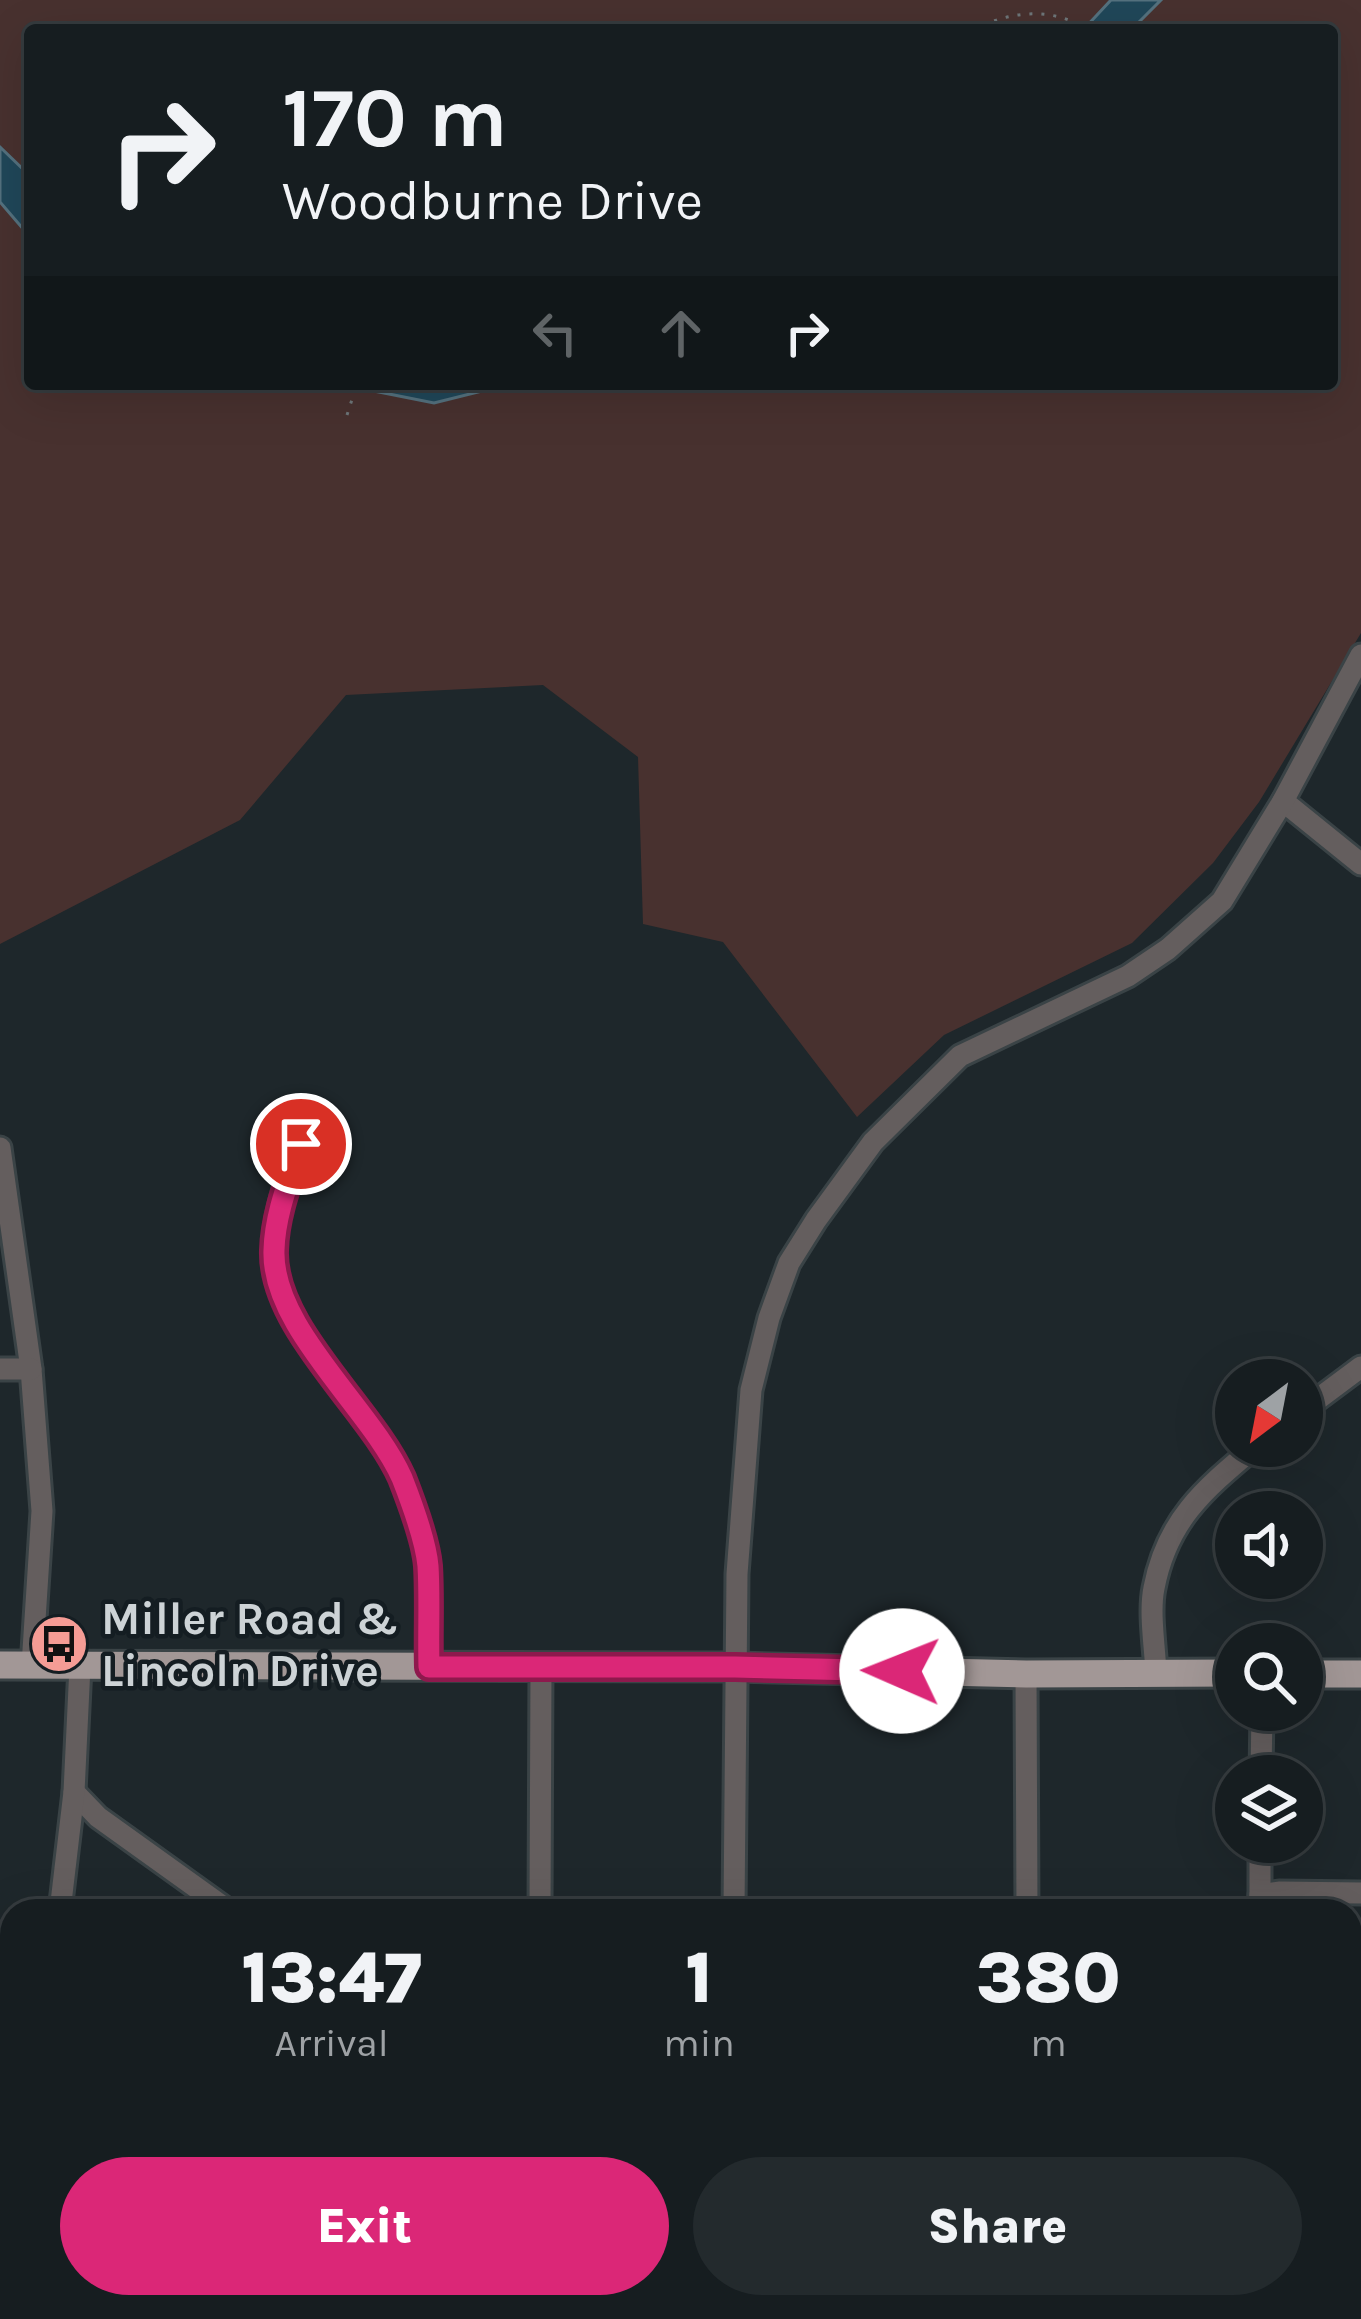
<!DOCTYPE html>
<html lang="en">
<head>
<meta charset="utf-8">
<style>
	body { margin:0; font-family:Karla,sans-serif; background:#232a2d; color:#f1f3f6; height:100vh; display:flex; flex-direction:column; font-size:45px; white-space:nowrap }
	* { box-sizing:border-box; margin:0 }
	p { font-size:39px; color:#9ea2a5 }
	.icon { flex:none; width:66px; height:66px; fill:none; stroke:currentColor; stroke-width:2; stroke-linecap:round; stroke-linejoin:round }
	.map { position:relative; flex:1; overflow:hidden }
	.panel { position:absolute; left:0px; top:1899px; width:1362px; height:420px; display:flex; flex-direction:column; background:#161d20; border-radius:36px 36px 0 0; box-shadow:0 12px 48px #0002,0 0 0 3px #353b3e }
	.panel>* { flex:none }
	.guide { position:absolute; left:24px; top:24px; width:1314px; height:366px; border-radius:12px; box-shadow:0 12px 48px #0002,0 0 0 3px #353b3e; background:#161d20; color:#f1f3f6; overflow:hidden }
	.needle { width:78px; rotate:212deg }
	.controls { position:absolute; left:1215px; top:1359px; display:grid; gap:24px }
	.controls a { display:grid; place-items:center; width:108px; height:108px; border-radius:50%; background:#161d20; box-shadow:0 12px 48px #0002,0 0 0 3px #353b3e; font-size:60px }
	.pin { position:absolute; display:grid; place-items:center; width:102px; height:102px; color:#fff; margin:-51px; border:6px solid #fff; border-radius:50%; box-shadow:0 3px 12px #0007 }
	.me { position:absolute; width:132px; margin:-66px; rotate:271deg; stroke-linejoin:round; filter:drop-shadow(0 0 9px #0008) }
	.turn { display:flex; align-items:center; gap:42px; height:252px; padding:0 60px; font-size:54px }
	.turn .icon { width:156px; height:156px; stroke-width:2.5 }
	.turn b { display:block; font-size:84px; line-height:102px }
	.lanes { display:flex; align-items:center; height:114px; padding:0 60px; background:#0003; justify-content:center; gap:60px; direction:ltr }
	.lanes .off { opacity:.35 }
	.eta { display:flex; justify-content:space-evenly; align-items:center; height:204px; text-align:center }
	.eta b { font-size:72px; font-weight:800; line-height:84px }
	.primary-button { display:flex; gap:24px; margin-top:auto; padding:24px 60px }
	.primary-button a { flex:1; height:138px; border-radius:72px; background:#db2777; color:#fff; font-size:48px; font-weight:800; line-height:138px; text-align:center }
	.primary-button a+a { background:#232a2d; color:#f1f3f6 }
	.map>svg:first-child { display:block }
	.green { fill:#48312f; fill-rule:evenodd }
	.water { fill:#204759; stroke:#54717e; stroke-width:3 }
	.lines { fill:none; stroke-linecap:round; stroke-linejoin:round }
	.minor-casing { stroke:#3a4346; stroke-width:27 }
	.major-casing { stroke:#3a4346; stroke-width:33 }
	.path { stroke:#6e7679; stroke-width:3; stroke-dasharray:3 9; stroke-linecap:butt }
	.minor { stroke:#645e5e; stroke-width:21 }
	.major { stroke:#a29796; stroke-width:27 }
	.route-casing { stroke:#8e194d; stroke-width:30 }
	.route { stroke:#db2777; stroke-width:21 }
	.labels { text-anchor:middle; stroke-width:9; stroke-linejoin:round; paint-order:stroke }
	.poi-label { font-size:45px; font-weight:bold; fill:#cdd3d6; stroke:#141d22; text-anchor:start }
</style>
</head>
<body>
<div class="map">
<svg width="1361" height="2319" viewBox="0 0 1361 2319">
	<rect width="100%" height="100%" fill="#1e272b"/>
	<path class="green" d="M0 0H1361V633L1259 802 1213 863 1132 943 944 1035 857 1117 723 942 643 924 638 757 543 685 346 695 240 820 0 944ZM30 30H1332V384H30Z"/>
	<g class="water">
		<path d="M1111 0H1161L1131 30H1083Z"/>
		<path d="M0 147 30 176V237L0 202Z"/>
		<path d="M362 384H533L494 388 434 403 374 391Z"/>
	</g>
	<g class="lines">
		<g class="minor-casing">
			<g id="minor">
				<path d="M1283 801 1361 864"/>
				<path d="M311 1112C296 1156 272 1207 274 1255 277 1334 368 1406 401 1477 410 1496 426 1544 428 1565 431 1598 429 1633 429 1667"/>
				<path d="M0 1148 31 1369 42 1511 32 1666"/>
				<path d="M0 1369H31"/>
				<path d="M1302 1411 1361 1367"/>
				<path d="M1156 1673C1155 1648 1149 1612 1154 1588 1167 1519 1206 1488 1256 1446"/>
				<path d="M1026 1674 1027 1911"/>
				<path d="M1261 1776 1262 1710"/>
				<path d="M74 1792 98 1817 229 1911"/>
				<path d="M1260 1895 1279 1892 1361 1893"/>
				<path d="M60 1911 74 1792 80 1666"/>
				<path d="M540 1911 541 1666"/>
				<path d="M734 1911 737 1574 751 1390 769 1318 789 1263 816 1220 873 1142 960 1056 1128 976 1168 949 1222 901 1283 801 1361 655"/>
				<path d="M1260 1911V1842"/>
				<path d="M1350 2113H1361"/>
				<path d="M304 2307V2319"/>
				<path d="M1005 2307 1024 2319"/>
				<path d="M24 2319 26 2307"/>
				<path d="M536 2319V2307"/>
				<path d="M743 2319V2307"/>
				<path d="M1258 2319V2307"/>
			</g>
		</g>
		<g class="major-casing">
			<g id="major">
				<path d="M0 1665 735 1667 1026 1674 1236 1673"/>
				<path d="M1302 1674H1361"/>
			</g>
		</g>
		<g class="path">
			<path d="M972 30C1010 11 1052 6 1088 30"/>
			<path d="M347 415 357 384"/>
		</g>
		<use href="#minor" class="minor"/>
		<use href="#major" class="major"/>
	</g>
	<g class="lines">
		<g class="route-casing">
			<path id="route" d="M301 1144C290 1178 275 1213 274 1250 271 1328 371 1408 402 1478 411 1501 426 1542 428 1566 430 1599 428 1633 429 1667H735L902 1671"/>
		</g>
		<use href="#route" class="route"/>
	</g>
	<defs>
		<g id="bus-disc" transform="scale(3)"><circle r="9.5" fill="#f59c95" stroke="#141d22"/><path d="M-5-6H5V4H4V6H2V4H-2V6H-4V4H-5ZM-3.5-4V0h7V-4ZM-3.5 1.2v1.5H-2V1.2ZM2 1.2v1.5H3.5V1.2Z" fill="#111"/></g>
	</defs>
	<g fill-rule="evenodd">
		<use href="#bus-disc" x="59" y="1644"/>
	</g>
	<g class="labels">
		<g class="poi-label">
			<text x="101" y="1634">Miller Road &amp;<tspan x="101" dy="52">Lincoln Drive</tspan></text>
		</g>
	</g>
</svg>
<div class="controls">
<a><svg class="needle" viewBox="-14 -14 28 28"><path d="M0-13l5 13h-10z" fill="#e53935"/><path d="M0 13l5-13h-10z" fill="#9ea2a5"/></svg></a>
<a><svg class="icon" aria-label="sound" viewBox="0 0 24 24"><path d="M4 9h4l5-4v14l-5-4H4zM17 9q2 3 0 6"/></svg></a>
<a><svg class="icon" aria-label="search" viewBox="0 0 24 24"><circle cx="10" cy="10" r="6"/><path d="M15 15l6 6"/></svg></a>
<a><svg class="icon" aria-label="layers" viewBox="0 0 24 24"><path d="M12 4l9 5-9 5-9-5zM3 14l9 5 9-5"/></svg></a>
</div>
<div class="pin" style="left:301px;top:1144px;background:#d93025"><svg class="icon" aria-label="arrive" viewBox="0 0 24 24"><path d="M6 21V4h12l-3 4 3 4H6"/></svg></div>
<svg class="me" style="left:902px;top:1671px" viewBox="-20 -20 40 40"><circle r="19" fill="#fff"/><path d="M0-13L10 11 0 6-10 11z" fill="#db2777"/></svg>
<div class="guide">
<div class="turn"><svg class="icon" aria-label="right" viewBox="0 0 24 24"><path d="M7 20v-9h11M14 6l5 5-5 5"/></svg><div><b>170 m</b>Woodburne Drive</div></div>
<div class="lanes"><svg class="icon off" aria-label="left" viewBox="0 0 24 24"><path d="M17 20v-9H6M10 6l-5 5 5 5"/></svg><svg class="icon off" aria-label="ahead" viewBox="0 0 24 24"><path d="M12 20V5M6 11l6-6 6 6"/></svg><svg class="icon" aria-label="right" viewBox="0 0 24 24"><path d="M7 20v-9h11M14 6l5 5-5 5"/></svg></div>
</div>
<section class="panel">
<div class="eta">
<div><b>13:47</b><p>Arrival</p></div>
<div><b>1</b><p>min</p></div>
<div><b>380</b><p>m</p></div>
</div>
<div class="primary-button"><a>Exit</a><a>Share</a></div>
</section>
</div>
</body>
</html>
